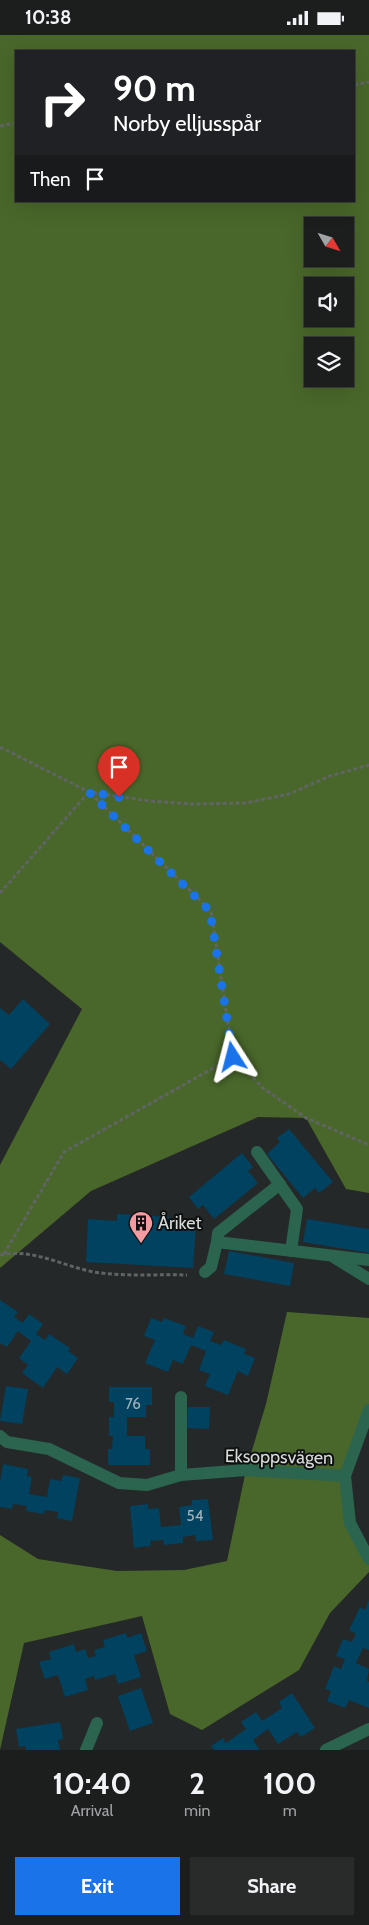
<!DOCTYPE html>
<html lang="en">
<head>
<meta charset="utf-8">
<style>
	body { margin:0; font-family:Cabin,sans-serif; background:#292b2b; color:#f1f3f6; height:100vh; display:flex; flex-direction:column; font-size:19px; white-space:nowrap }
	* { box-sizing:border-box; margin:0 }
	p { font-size:16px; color:#a0a2a4 }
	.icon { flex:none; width:28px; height:28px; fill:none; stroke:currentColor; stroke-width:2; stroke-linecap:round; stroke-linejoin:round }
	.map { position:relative; height:1715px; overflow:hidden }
	.details { display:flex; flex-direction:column; background:#1c1e1e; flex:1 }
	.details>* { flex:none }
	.hud { position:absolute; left:15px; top:15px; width:340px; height:152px; border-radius:0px; box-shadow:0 5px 20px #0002,0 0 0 1px #3a3c3c; background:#202124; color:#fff; overflow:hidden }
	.needle { width:32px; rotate:129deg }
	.fabs { position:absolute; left:304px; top:182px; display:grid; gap:10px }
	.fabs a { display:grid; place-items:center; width:50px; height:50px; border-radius:0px; background:#1c1e1e; box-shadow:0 5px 20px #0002,0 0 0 1px #3a3c3c; font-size:25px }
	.pin { position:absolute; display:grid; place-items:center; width:42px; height:42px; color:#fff; margin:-51px -21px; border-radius:50% 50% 50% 0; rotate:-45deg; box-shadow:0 0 5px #0007 }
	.pin .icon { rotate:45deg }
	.me { position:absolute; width:55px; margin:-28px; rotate:351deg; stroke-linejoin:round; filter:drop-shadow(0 0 4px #0008) }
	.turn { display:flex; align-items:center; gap:18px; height:105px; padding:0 15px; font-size:22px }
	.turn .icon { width:65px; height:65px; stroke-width:2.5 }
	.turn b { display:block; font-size:35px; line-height:42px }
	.then { display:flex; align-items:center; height:48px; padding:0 15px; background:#0003; gap:10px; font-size:19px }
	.eta { display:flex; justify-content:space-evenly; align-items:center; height:85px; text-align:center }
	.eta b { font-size:30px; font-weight:800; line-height:35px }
	.cta { display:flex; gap:10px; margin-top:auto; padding:10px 15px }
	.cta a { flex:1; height:58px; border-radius:0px; background:#1a73e8; color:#fff; font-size:20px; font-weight:800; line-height:58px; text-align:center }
	.cta a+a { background:#292b2b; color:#f1f3f6 }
	.status { display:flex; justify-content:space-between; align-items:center; height:35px; padding:0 25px; background:#1c1e1e; direction:ltr }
	.status svg { height:14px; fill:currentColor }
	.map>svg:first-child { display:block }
	.forest { fill:#49672a; fill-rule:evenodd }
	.building { fill:#00425f }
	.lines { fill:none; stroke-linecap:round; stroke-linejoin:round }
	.path { stroke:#616464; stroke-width:3; stroke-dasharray:4 2.5; stroke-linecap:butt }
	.service { stroke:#2b644f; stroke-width:12 }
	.minor { stroke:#2b644f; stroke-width:12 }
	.route { stroke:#1a73e8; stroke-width:9; stroke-dasharray:0 16.2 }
	.labels { text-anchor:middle; stroke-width:4; stroke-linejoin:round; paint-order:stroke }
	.number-label { font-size:15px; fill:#a2b4bb }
	.poi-label { font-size:18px; fill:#d8dada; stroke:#0f1111; text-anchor:start }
	.street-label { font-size:18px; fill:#d8dada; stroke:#0f1111 }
</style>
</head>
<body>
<div class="status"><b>10:38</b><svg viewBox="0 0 49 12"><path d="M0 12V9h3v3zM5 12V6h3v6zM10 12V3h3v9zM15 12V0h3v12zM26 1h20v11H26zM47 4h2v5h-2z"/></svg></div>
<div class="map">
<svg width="369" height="1715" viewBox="0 0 369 1715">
	<rect width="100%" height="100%" fill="#252828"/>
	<g class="forest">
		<path d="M0 0H369V1158L346 1154 306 1083 258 1082 91 1156 0 1233V1130L82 974 0 907ZM16 16H354V166H16ZM312 191H345V224H312ZM312 251H345V284H312ZM312 311H345V344H312Z"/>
		<path d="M287 1277 369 1283V1375L345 1441 350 1488 369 1524V1537L330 1578 299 1635 202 1695 170 1679 142 1581 24 1608 0 1715V1500L38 1524 117 1536 184 1535 227 1526 246 1435 266 1369Z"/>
	</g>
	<g class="building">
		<path d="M23 964 50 989 11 1034 0 1025V973L9 980Z"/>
		<path d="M289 1094 333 1147 319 1158 315 1153 303 1163 267 1119 280 1107 277 1103Z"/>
		<path d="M242 1118 253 1132 248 1136 258 1148 214 1184 203 1170 198 1174 189 1162Z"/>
		<path d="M117 1179 170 1182 169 1189 196 1190 193 1233 86 1227 88 1184 117 1186Z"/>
		<path d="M307 1184 369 1194V1218L303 1207Z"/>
		<path d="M229 1216 294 1228 290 1251 224 1239Z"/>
		<path d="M0 1265 18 1277 14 1282 23 1288 29 1279 43 1289 36 1299 45 1305 49 1299 70 1313 68 1316 78 1323 67 1339 57 1332 43 1353 22 1338 28 1330 19 1323 31 1306 18 1296 7 1312 0 1308Z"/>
		<path d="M151 1283 162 1287 164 1283 186 1291 183 1299 193 1303 198 1291 214 1297 210 1306 221 1310 224 1305 246 1314 244 1319 255 1323 248 1341 238 1336 228 1360 205 1351 210 1339 199 1335 206 1316 191 1310 183 1329 173 1325 168 1337 145 1328 155 1305 144 1301Z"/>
		<path d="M6 1351 28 1354 22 1389 0 1386Z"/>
		<path d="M109 1352H152V1370H146V1382H127V1401H145V1414H150V1430H108V1414H112L113 1401H109V1382H114V1367H109Z"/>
		<path d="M188 1372H210L209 1394 187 1393Z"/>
		<path d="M3 1429 28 1434 27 1441 32 1442 29 1459 47 1462 50 1444 61 1446 63 1440 80 1443 72 1486 57 1483 58 1477 45 1475 44 1479 26 1476 27 1471 13 1469 12 1474 0 1472V1448Z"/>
		<path d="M208 1464 213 1505 196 1506 195 1500 183 1502V1508L164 1510 163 1505 150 1506 151 1511 134 1513 130 1471 148 1469V1474L159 1473 161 1492 181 1490 179 1472 192 1470V1465Z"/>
		<path d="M369 1565V1615L363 1613 356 1628 369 1634 367 1646 369 1647V1673L349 1665 345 1673 327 1666 331 1656 325 1654 334 1631 341 1634 345 1624 336 1621 343 1604 352 1607 356 1599 349 1595 360 1572 365 1575Z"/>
		<path d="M126 1598 127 1603 141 1598 147 1616 134 1620 141 1642 118 1649 115 1639 95 1645 94 1641 85 1644 88 1655 65 1662 58 1640 45 1644 39 1627 51 1624 49 1617 74 1609 76 1617 85 1614 88 1623 96 1621 94 1615 105 1612 103 1605Z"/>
		<path d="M141 1653 153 1688 130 1696 118 1661Z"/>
		<path d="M292 1658 315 1693 301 1702 297 1697 278 1709 268 1694 253 1705 260 1715H214L211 1711 223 1703 226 1708 246 1694 241 1687 256 1677 262 1686 282 1673 279 1667Z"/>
		<path d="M60 1687 63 1704 58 1705 60 1715H26L25 1711 19 1712 16 1694Z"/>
	</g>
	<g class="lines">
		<g class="path">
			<path d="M354 50 369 47"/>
			<path d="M0 91 16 88"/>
			<path d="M0 712 89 757 149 766 191 769 246 768 289 759 330 741 369 730"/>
			<path d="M0 858 89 757 211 876 233 1022 263 1053 306 1083 369 1110"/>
			<path d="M4 1219 64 1117 233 1022"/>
			<path d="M0 1220C33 1213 62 1231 94 1237 125 1242 156 1239 187 1240"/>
		</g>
		<g class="service">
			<path d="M257 1117 297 1174 291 1216"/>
			<path d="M217 1207 218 1198 280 1149"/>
			<path d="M335 1223 369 1244"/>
			<path d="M205 1237 211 1232 217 1207 369 1225"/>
		</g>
		<g class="minor">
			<path d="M181 1362V1440L246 1435 345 1441"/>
			<path d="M369 1375 345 1441 350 1488 369 1524"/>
			<path d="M0 1401 7 1407 49 1414 119 1448 147 1450 181 1440"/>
			<path d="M86 1715 97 1688"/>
			<path d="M326 1715 369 1694"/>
		</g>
	</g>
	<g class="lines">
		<path class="route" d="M119 762 89 757 210 876 233 1022"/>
	</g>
	<defs>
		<g id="building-pin" transform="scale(1.25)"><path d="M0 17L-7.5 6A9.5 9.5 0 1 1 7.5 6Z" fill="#f49aa1" stroke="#0f1111"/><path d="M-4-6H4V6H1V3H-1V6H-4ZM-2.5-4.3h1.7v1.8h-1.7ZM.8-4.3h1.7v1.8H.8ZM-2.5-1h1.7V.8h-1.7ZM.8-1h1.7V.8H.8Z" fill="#111"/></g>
	</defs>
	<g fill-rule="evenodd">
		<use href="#building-pin" x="141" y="1188"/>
	</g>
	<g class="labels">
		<g class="number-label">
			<text x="133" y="1374">76</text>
			<text x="195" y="1486">54</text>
		</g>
		<g class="poi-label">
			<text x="158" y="1194">Åriket</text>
		</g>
		<g class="street-label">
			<text transform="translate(279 1422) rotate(1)" y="6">Eksoppsvägen</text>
		</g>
	</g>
</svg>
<div class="fabs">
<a><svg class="needle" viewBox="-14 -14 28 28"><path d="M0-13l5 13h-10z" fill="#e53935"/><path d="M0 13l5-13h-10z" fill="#a0a2a4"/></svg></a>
<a><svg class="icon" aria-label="sound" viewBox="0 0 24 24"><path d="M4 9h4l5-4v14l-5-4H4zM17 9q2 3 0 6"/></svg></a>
<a><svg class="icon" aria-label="layers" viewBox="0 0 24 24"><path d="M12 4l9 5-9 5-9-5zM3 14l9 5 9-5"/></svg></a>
</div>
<div class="pin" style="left:119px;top:762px;background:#d93025"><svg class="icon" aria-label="arrive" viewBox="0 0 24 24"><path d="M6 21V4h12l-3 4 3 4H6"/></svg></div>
<svg class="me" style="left:233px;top:1022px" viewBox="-20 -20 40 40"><path d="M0-17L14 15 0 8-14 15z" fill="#1a73e8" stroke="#fff" stroke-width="4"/></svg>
<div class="hud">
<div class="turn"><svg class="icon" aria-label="right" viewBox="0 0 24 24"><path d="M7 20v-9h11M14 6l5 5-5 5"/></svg><div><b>90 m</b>Norby elljusspår</div></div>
<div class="then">Then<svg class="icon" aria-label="arrive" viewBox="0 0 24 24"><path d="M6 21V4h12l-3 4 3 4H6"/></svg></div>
</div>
</div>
<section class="details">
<div class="eta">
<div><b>10:40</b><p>Arrival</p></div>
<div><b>2</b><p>min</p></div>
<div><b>100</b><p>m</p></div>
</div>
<div class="cta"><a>Exit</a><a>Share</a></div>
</section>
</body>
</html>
